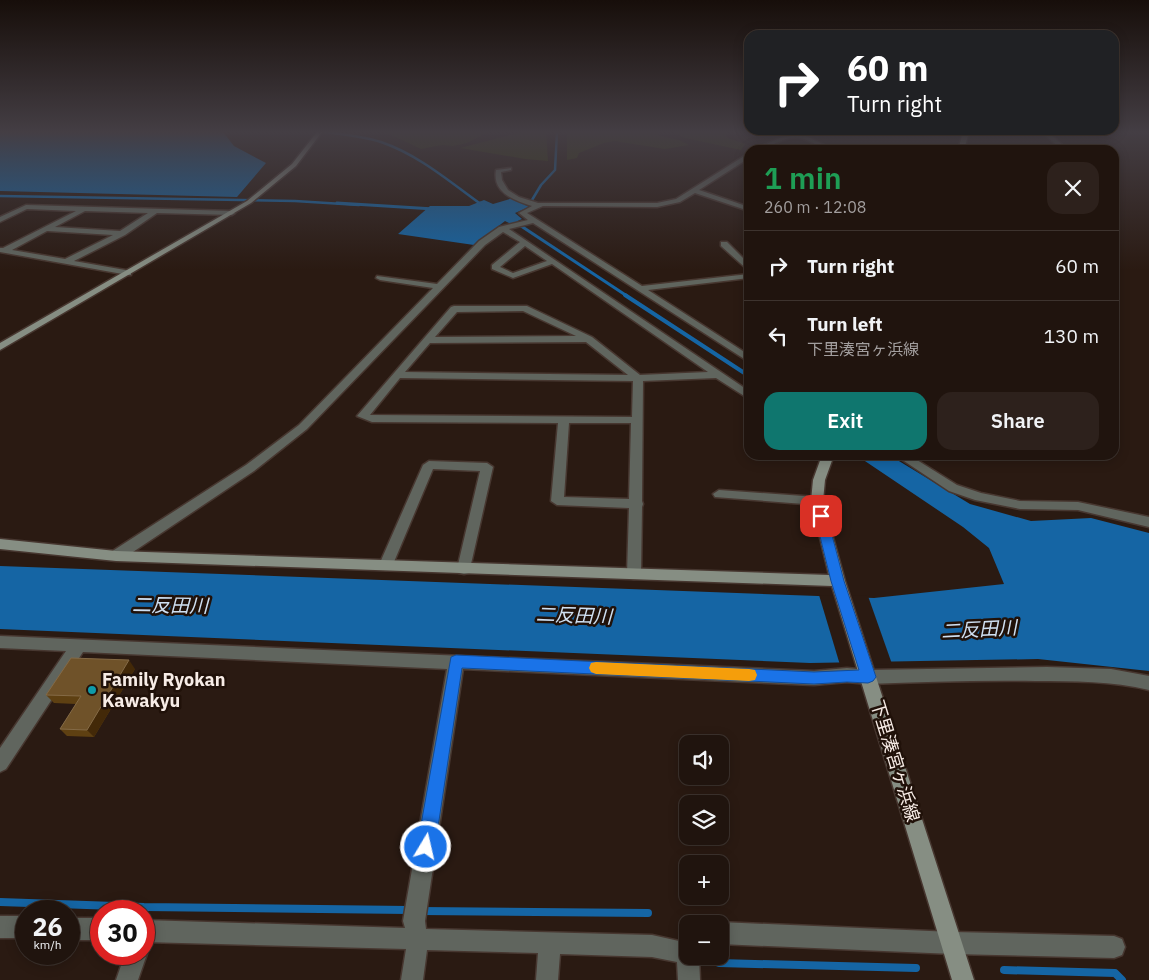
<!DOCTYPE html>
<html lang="en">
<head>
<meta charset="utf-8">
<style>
	body { margin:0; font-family:"IBM Plex Sans","Noto Sans JP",sans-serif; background:#2d211c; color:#f1f3f6; height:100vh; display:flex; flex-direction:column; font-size:19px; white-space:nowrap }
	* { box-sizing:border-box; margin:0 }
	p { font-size:16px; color:#a29e9e }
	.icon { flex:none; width:28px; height:28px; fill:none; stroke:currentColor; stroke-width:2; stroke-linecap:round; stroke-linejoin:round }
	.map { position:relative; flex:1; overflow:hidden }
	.side { position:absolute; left:744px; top:145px; width:375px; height:315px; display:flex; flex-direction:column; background:#20140e; border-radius:15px; box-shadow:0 2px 12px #0003,0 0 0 1px #3d332e }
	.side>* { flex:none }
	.banner { position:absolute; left:744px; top:30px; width:375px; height:105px; border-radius:15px; box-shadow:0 2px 12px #0003,0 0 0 1px #3d332e; background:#202124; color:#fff; overflow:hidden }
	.tools { position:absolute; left:679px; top:735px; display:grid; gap:10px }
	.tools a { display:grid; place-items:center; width:50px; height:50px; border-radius:10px; background:#20140e; box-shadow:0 2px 12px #0003,0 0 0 1px #3d332e; font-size:25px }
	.speed { position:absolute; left:15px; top:900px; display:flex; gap:10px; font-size:25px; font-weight:700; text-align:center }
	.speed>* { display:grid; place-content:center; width:65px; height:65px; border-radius:50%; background:#20140e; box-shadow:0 2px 12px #0003,0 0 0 1px #3d332e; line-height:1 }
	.speed small { font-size:12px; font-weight:400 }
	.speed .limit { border:8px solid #d22; background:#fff; color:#111 }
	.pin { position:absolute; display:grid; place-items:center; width:42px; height:42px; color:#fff; margin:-21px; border-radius:10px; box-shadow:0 2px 8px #0006 }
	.me { position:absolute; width:55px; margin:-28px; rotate:9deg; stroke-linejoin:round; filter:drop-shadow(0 0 4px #0008) }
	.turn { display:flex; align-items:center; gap:18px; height:105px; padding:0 20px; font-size:22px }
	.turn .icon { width:65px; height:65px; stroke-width:2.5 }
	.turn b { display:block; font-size:35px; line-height:42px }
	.round { display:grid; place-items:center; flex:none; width:52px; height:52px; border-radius:15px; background:#2d211c }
	.headline { display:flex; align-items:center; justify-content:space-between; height:85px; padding:0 20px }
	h1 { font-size:30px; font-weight:600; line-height:38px; color:#1e9e55 }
	.cta { display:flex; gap:10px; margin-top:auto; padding:10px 20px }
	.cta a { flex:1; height:58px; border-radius:15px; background:#0f766e; color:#fff; font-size:20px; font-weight:600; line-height:58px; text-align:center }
	.cta a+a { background:#2d211c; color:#f1f3f6 }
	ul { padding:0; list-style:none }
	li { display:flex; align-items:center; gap:15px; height:70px; padding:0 20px; border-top:1px solid #3d332e }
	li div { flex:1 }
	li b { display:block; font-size:19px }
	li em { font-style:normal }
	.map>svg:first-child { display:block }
	.green { fill:#35390c }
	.water { fill:#1565a4 }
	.pier { fill:#2a1a12 }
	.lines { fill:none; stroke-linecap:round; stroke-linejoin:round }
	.stream-far3 { stroke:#1565a4; stroke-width:2.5 }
	.stream-far2 { stroke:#1565a4; stroke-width:3 }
	.stream-far1 { stroke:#1565a4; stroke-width:4 }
	.stream { stroke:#1565a4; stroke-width:8 }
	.street-casing { stroke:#473730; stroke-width:3 }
	.secondary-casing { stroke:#473730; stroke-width:3 }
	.street { fill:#60655e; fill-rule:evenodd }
	.secondary { fill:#868e83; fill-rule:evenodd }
	.wall { fill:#5e4012 }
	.shaded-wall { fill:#432908 }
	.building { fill:#6f5229; stroke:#846a46 }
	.route { fill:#1a73e8; stroke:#114b97 }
	.slow { fill:#f59e0b }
	.culture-dot { fill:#0f9aa8; stroke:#201109; stroke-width:2 }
	.labels { text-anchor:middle; stroke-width:5; stroke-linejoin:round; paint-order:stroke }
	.near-poi-label { font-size:18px; font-weight:bold; fill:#f7ece6; stroke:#201109; text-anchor:start }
	.near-street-label { font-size:18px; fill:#f7ece6; stroke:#201109 }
	.near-water-label { font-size:19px; font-style:italic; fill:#cfe0f2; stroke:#201109 }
</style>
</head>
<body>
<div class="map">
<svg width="1149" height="980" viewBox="0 0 1149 980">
	<rect width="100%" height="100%" fill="#2a1a12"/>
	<g class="green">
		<path d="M385 132H488L467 143 453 146 442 145 421 149Z"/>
		<path d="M521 132H546L548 161 525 159 460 148Z"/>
		<path d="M567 132H657L660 136 679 140 689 145 665 149 614 141 604 143 579 153 577 158 567 160Z"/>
		<path d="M672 132H729L725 134 728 138 745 144 741 150 685 138Z"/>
	</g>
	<g class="water">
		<path d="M0 132H223L234 146 266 163 237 197 0 191Z"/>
		<path d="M513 198 529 207 515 213 522 219 511 224 505 221 474 245 398 234 430 206H469L484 200 493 204Z"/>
		<path d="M856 455H889L970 504 1031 521 1091 518 1149 533V671L1038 659 810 663 0 629V566L874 598 1004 584 989 548 963 527Z"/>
	</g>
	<path class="pier" d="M819 595 868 596 892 664 840 665Z"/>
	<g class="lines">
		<g class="stream-far3">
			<path d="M324 132C343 134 363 136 381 142 419 155 450 182 482 205"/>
			<path d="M0 196 295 201 359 205"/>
			<path d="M532 200 541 185 555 170 557 132"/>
		</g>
		<g class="stream-far2">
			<path d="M337 203 434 209"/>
			<path d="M480 203 484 206"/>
			<path d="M515 222 627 296"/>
		</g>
		<path class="stream-far1" d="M625 295 749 376"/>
		<g class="stream">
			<path d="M0 902 144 907 409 910"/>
			<path d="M420 911 648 913"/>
			<path d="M719 963 916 968"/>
			<path d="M1004 970 1115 973 1122 980"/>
		</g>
		<g class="street-casing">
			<g id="street">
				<path d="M813 132H827L806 136 834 150C821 150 812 140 800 138 784 135 769 150 753 150L780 138Z"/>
				<path d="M1042 132H1048L1068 150H1062Z"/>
				<path d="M749 153V158L699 190 749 207V211L695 193 680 202 657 207 543 206 527 213 642 286 749 274V278L648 290 749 355V362L533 223 509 229 749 391V399L716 378 643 381 642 501 643 504 642 507 641 574 639 578 634 579 629 578 627 574 629 508 557 505 551 501 558 423 372 422 357 416 451 307 454 306H527L592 337 640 375 708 372 552 264 513 278 492 269V265L520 242 503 232 485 245 307 429 254 471 121 560H111L109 556 111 552 246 465 299 425 433 288 380 280 376 278 377 276 437 284 479 241 499 227 528 220 519 213 532 206C514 200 492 193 496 170L511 168V170L501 172 502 180 508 190 519 197 538 203H657L676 199ZM525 246 547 261 513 273 500 267ZM523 311 576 336 435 337 457 312ZM586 342 628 375 405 372 430 343ZM400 378 633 381 632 417 370 415ZM569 423H631L629 499 564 497Z"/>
				<path d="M26 205 232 211 235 213 232 215 157 213 125 235 74 261 131 271V275H128L0 252V248H3L76 211 27 209 0 222V217ZM85 211 148 213 120 231 55 227ZM47 231H48L113 235 65 259 12 250Z"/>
				<path d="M721 242H727L749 264V271L721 246Z"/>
				<path d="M895 455H909L957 485 981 493 1020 501 1078 502 1149 517V527L1078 510 1020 509 975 500 949 491Z"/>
				<path d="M429 461 487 463 493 467 469 573 464 574 459 573 457 569 480 471 433 469 391 569 386 570 381 569 379 565 423 465Z"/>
				<path d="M719 490 817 497 823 501 817 505 715 497 713 494Z"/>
				<path d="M0 636 814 671 847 668 868 670 1047 667 1111 669 1149 676V690C1112 681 1074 681 1035 681 980 680 924 682 868 684L847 682 814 685 463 669 425 921 426 929 652 935 688 943V956H699L700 980H678L677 962 652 957 560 954 558 980H536L538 953 427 950 423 980H401L406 949 144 942V920L405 928 403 921 447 669 83 652 6 769 0 772V748L66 651 0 648Z"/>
				<rect x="0" y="916" width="26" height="22"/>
				<rect x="69" y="918" width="32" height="22"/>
				<path d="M720 922 953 932 1114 936 1122 939 1125 947 1122 955 1114 958 953 954 720 944V924H717Z"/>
				<path d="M144 946 147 954 138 980H116L125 954H144Z"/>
			</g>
		</g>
		<g class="secondary-casing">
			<g id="secondary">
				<path d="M317 132H322L296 166 251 203 0 350V343L247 201 292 164Z"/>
				<path d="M963 132H969L964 150H958Z"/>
				<path d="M822 455H834L825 480 823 501 845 581 974 980H952L832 586 116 561 0 549V539L116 551 829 575 811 501 813 480Z"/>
			</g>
		</g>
		<use href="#street" class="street"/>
		<use href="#secondary" class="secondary"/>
	</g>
	<path class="wall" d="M135 669 94 737 67 736 60 729 76 704 54 703 46 695Z"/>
	<path class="shaded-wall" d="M129 660 135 669 94 737 87 730Z"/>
	<path class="building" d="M71 658 129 660 87 730 60 729 81 696 46 695Z"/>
	<linearGradient id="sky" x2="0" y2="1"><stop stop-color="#170e0a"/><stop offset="0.49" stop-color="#443e44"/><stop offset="1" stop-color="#443e44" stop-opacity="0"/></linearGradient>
	<rect width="1149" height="270" fill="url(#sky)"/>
	<path class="route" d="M821 512 827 516 844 581 876 677 873 681 868 683 847 682 814 684 462 668 435 847 433 853 426 856 420 853 417 847 451 657 456 655 814 672 859 670 831 581 815 516Z"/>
	<path class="slow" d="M596 662 749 669 755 670 757 675 755 680 749 681 596 674 591 672 589 668 591 663Z"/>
	<circle class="culture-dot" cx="92" cy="690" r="5"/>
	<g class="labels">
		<g class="near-poi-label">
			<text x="102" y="686">Family Ryokan<tspan x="102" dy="21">Kawakyu</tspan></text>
		</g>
		<g class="near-street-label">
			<text transform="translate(895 761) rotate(73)" y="6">下里湊宮ヶ浜線</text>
		</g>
		<g class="near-water-label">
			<text transform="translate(170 605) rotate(1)" y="7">二反田川</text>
			<text transform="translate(574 615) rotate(2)" y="7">二反田川</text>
			<text transform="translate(979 629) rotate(-3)" y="7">二反田川</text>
		</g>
	</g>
</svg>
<div class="tools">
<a><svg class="icon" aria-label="sound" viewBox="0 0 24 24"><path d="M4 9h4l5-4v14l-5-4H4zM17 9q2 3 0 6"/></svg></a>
<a><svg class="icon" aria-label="layers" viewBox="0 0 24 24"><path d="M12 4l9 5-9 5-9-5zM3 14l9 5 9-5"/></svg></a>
<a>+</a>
<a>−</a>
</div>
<div class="speed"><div>26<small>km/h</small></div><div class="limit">30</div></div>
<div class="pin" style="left:821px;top:516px;background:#d93025"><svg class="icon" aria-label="arrive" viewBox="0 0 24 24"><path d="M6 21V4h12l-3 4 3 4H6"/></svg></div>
<svg class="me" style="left:426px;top:847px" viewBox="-20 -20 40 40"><circle r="17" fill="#1a73e8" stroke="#fff" stroke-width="3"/><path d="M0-11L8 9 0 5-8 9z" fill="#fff"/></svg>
<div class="banner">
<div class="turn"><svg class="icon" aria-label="right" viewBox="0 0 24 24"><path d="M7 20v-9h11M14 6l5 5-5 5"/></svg><div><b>60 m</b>Turn right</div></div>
</div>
<section class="side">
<div class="headline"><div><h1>1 min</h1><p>260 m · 12:08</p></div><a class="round"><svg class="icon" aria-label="close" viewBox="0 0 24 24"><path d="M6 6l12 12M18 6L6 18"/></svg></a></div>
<ul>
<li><svg class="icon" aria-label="right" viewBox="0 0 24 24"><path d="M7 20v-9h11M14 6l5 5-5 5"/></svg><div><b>Turn right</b></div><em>60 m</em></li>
<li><svg class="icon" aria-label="left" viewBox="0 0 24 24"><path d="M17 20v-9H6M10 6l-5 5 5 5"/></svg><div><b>Turn left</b><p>下里湊宮ヶ浜線</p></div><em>130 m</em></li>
</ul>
<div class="cta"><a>Exit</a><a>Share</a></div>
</section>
</div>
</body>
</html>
